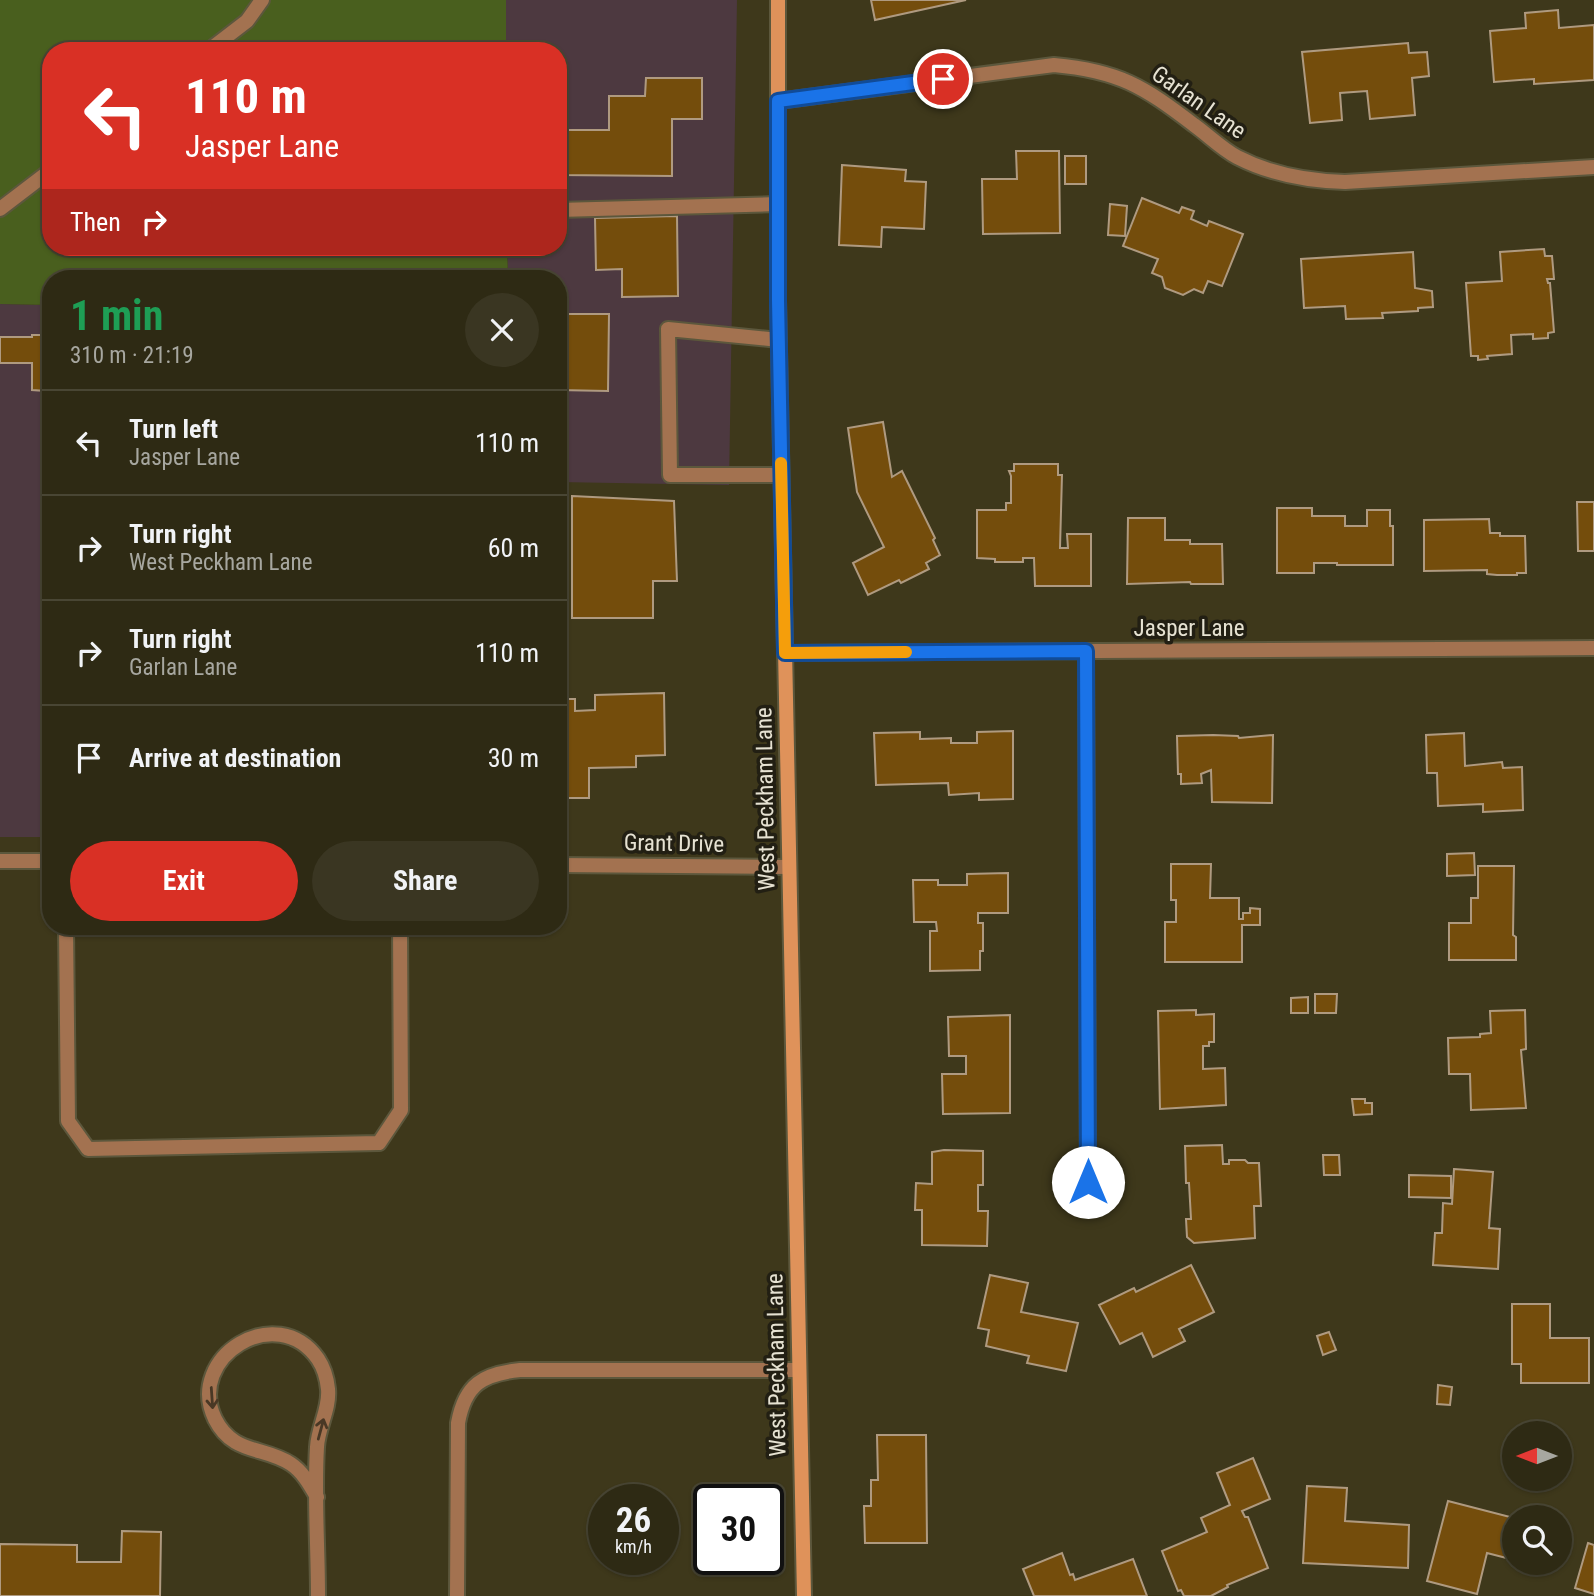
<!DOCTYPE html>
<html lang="en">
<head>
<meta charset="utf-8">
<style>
	body { margin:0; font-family:"Roboto Condensed",sans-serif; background:#3a3622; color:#f1f3f6; height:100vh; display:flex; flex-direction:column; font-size:26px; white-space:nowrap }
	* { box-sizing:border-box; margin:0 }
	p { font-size:23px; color:#a7a7a0 }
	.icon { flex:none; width:38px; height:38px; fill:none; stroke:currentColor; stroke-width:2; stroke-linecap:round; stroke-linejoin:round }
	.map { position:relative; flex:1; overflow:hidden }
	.sheet { position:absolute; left:42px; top:270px; width:525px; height:665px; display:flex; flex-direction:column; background:#2e2a14; border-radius:28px; box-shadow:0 2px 5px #0004,0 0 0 2px #494634 }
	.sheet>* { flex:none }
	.hud { position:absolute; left:42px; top:42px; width:525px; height:214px; border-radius:28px; box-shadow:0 2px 5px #0004,0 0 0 2px #494634; background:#d93025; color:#fff; overflow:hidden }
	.needle { width:46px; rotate:270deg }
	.buttons { position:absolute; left:1502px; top:1421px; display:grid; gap:14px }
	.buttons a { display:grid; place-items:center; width:70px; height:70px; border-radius:50%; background:#2e2a14; box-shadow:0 2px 5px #0004,0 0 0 2px #494634; font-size:35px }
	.speed { position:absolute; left:588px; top:1484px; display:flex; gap:14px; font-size:35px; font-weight:700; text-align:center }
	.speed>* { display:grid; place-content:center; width:91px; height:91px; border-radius:50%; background:#2e2a14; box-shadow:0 2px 5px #0004,0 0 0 2px #494634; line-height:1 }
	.speed small { font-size:18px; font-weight:400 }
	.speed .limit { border:4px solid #111; border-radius:10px; background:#fff; color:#111 }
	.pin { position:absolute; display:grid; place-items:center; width:60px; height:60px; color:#fff; margin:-30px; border:4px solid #fff; border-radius:50%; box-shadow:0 2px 7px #0007 }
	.me { position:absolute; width:77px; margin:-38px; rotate:0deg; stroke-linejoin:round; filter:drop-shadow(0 0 5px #0008) }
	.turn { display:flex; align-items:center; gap:24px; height:147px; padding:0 28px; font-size:32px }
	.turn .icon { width:91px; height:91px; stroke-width:2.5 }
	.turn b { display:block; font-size:49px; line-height:60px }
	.then { display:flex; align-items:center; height:66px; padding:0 28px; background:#0003; gap:14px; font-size:26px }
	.round { display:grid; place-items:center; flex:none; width:74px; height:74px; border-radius:37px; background:#3a3622 }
	.head { display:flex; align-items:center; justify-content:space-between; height:119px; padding:0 28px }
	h1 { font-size:42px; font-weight:700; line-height:52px; color:#1e9e55 }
	.cta { display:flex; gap:14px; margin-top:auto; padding:14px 28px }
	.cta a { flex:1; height:80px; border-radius:42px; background:#d93025; color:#fff; font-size:28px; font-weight:700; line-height:80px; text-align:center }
	.cta a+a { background:#3a3622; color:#f1f3f6 }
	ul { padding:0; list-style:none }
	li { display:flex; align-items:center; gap:21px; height:105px; padding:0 28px; border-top:2px solid #494634 }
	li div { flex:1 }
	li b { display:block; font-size:26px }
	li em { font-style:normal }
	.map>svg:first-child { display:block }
	.commercial { fill:#4d3940 }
	.park { fill:#495f1e }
	.building { fill:#744d0c; stroke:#af9a80; stroke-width:2 }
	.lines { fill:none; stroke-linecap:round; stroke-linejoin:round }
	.lane-casing { stroke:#5c573c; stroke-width:18 }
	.street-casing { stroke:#5c573c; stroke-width:18 }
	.secondary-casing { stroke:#5c573c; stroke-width:18 }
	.lane { stroke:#a37250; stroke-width:14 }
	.street { stroke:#a37250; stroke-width:14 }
	.secondary { stroke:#df925a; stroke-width:14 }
	.oneway { stroke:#493825 }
	.route-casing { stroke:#114b97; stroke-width:18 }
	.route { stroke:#1a73e8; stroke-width:12 }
	.slow { stroke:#f59e0b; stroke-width:12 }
	.labels { text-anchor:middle; stroke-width:7; stroke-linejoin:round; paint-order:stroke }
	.street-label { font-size:23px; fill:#e6e2d2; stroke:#221f13 }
</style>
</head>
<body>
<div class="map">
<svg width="1594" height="1596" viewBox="0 0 1594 1596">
	<rect width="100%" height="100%" fill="#3e381b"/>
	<g class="commercial">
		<path d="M506 0H737L729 485 558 482V278H508L507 247H558V51H506Z"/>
		<path d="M0 304 51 305V837H0Z"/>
	</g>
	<path class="park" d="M0 0H506V51H51V247H507L508 278H51V305L0 304Z"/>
	<g class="building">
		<path d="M871 0H966L875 20Z"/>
		<path d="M1558 10 1559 28 1594 25V80L1534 84V79L1494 82 1490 31 1526 28 1525 13Z"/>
		<path d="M1408 43 1409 53 1427 52 1429 76 1412 78 1415 115 1370 119 1367 91 1340 93 1342 120 1310 123 1302 52Z"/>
		<path d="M646 78H702V119H672V176L558 175V130H609V96H645Z"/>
		<path d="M1016 151H1059L1060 233 983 234 982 179H1017Z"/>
		<rect x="1065" y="156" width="21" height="28"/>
		<path d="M842 165 906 170 905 181 926 182 924 229 882 227 881 247 839 245Z"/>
		<path d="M1142 198 1179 213 1182 207 1194 211 1191 219 1207 226 1209 221 1243 234 1222 286 1208 281 1203 293 1194 289 1183 295 1165 288 1162 277 1152 273 1158 259 1123 246Z"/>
		<path d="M1110 204 1127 206 1125 236 1108 235Z"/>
		<path d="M677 216 678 296 622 297V269L596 270 595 218Z"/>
		<path d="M1544 249 1545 256H1552L1554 279H1547L1548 283H1550L1554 332 1548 333V338L1533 339V334L1511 335 1512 354 1487 356 1488 359 1478 360V356H1471L1466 283 1502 281 1500 252Z"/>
		<path d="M1413 252 1415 288 1432 291 1433 307 1418 308V311L1382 313 1383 318 1346 319 1345 306 1304 308 1301 259Z"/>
		<path d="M558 314H609L608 391 558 390Z"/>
		<path d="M32 335H51V398H46V391L32 390V363H0V337H32Z"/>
		<path d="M883 422 892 477 902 471 935 538 933 540 940 555 926 563 929 569 901 583 899 580 868 595 853 563 884 547 857 492 848 428Z"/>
		<path d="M1014 464H1058V475H1062L1060 548H1068L1067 534H1091V586H1035L1034 558H1023V562H995V559L977 558V510H1006V503H1011V476L1009 471H1014Z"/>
		<path d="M572 496 674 501 677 581H653V618H572Z"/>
		<path d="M1577 502H1594V551H1578Z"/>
		<path d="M1277 508H1312V516H1345V526H1367V510H1390V526H1393V565H1337V563H1314V573H1277Z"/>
		<path d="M1128 518H1165V540H1190V544H1222L1223 584H1191L1190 582 1127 584Z"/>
		<path d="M1489 519 1490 533H1500V536H1525L1526 573H1517V575H1497L1487 574V570L1424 571V520Z"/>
		<path d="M664 693 665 755 636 756V767L589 768V798H558V699H575V711L595 710V695Z"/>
		<path d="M1013 731V799L979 800V793L949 795 948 783 876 785 874 733 920 732V739L951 738V743H977V732Z"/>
		<path d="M1464 733 1465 766 1502 762 1503 768 1522 767 1523 810 1483 812V804L1438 806 1437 773H1427L1426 735Z"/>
		<path d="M1213 735 1238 736 1239 738 1273 735 1272 803 1212 802 1211 770 1201 774 1202 783 1181 784V774H1178L1177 736Z"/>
		<path d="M1474 853 1475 875 1447 876V854Z"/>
		<path d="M1171 864H1211L1210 898H1239V919H1243V913H1250V908L1260 909V925H1242V962H1165V922H1176V900H1171Z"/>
		<path d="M1478 866H1514L1513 935 1516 937V960H1449V923H1471V898H1478Z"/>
		<path d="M1008 873V913H978V923H983V951H980V970L930 971V931H937L936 922H914L913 880H938V885H967V874Z"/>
		<path d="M1315 994H1337L1336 1013H1315Z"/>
		<path d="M1308 997V1013H1291V998Z"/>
		<path d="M1196 1010V1015L1214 1014V1042H1209V1046H1203V1069L1225 1068 1226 1105 1160 1109 1158 1011Z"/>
		<path d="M1525 1010 1526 1049 1521 1050 1526 1108 1471 1110 1470 1074H1449L1448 1038 1480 1037V1034L1491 1033 1490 1011Z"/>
		<path d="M1010 1015V1113L943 1114 942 1074H966V1056H949L948 1017Z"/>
		<path d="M1352 1099H1365V1103H1372V1114L1354 1115Z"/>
		<path d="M1222 1145 1223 1164H1229V1160H1245L1248 1163H1259L1261 1206H1254L1255 1238 1194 1243 1187 1237 1186 1219H1191L1189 1183H1186L1185 1146Z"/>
		<path d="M944 1150 983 1151V1185H978V1211H988L987 1246 922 1245V1210H915L916 1183 932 1184V1152Z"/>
		<path d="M1323 1155H1339L1340 1175H1324Z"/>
		<path d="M1454 1169 1493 1172 1489 1228 1500 1229 1498 1269 1433 1265 1435 1233H1442L1443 1203 1452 1204Z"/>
		<path d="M1409 1175 1451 1176V1198L1409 1197Z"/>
		<path d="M1191 1265 1214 1312 1179 1329 1185 1341 1153 1357 1142 1333 1120 1344 1099 1305 1134 1288 1136 1292Z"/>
		<path d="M990 1275 1028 1283 1021 1312 1078 1323 1066 1371 1027 1363 1029 1356 986 1346 989 1330 978 1328Z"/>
		<path d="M1512 1304H1550V1338H1589V1383H1521V1364H1512Z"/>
		<path d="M1329 1332 1336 1350 1323 1355 1317 1336Z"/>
		<path d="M1438 1385 1452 1387 1450 1405 1437 1404Z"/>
		<path d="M877 1435H926L927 1543H865L864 1506H871V1480H878Z"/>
		<path d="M1253 1458 1270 1499 1242 1511 1245 1517H1248L1268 1568 1227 1585 1228 1587 1211 1596H1184L1181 1590 1178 1591 1162 1551 1207 1532 1201 1518 1230 1505 1217 1473Z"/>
		<path d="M1307 1486 1347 1488 1345 1521 1409 1525 1408 1568 1303 1563Z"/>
		<path d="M1448 1501 1514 1518V1560L1487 1553 1477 1594 1427 1581Z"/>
		<path d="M122 1531 161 1532 160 1596H0V1544L77 1545V1562H121Z"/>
		<path d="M1588 1543 1594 1545V1594L1575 1588Z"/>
		<path d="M1062 1553 1070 1575 1073 1574 1075 1580 1133 1559 1147 1596H1034L1023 1569Z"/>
	</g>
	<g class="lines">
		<g class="lane-casing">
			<g id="lane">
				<path d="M208 51 247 21 262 0"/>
				<path d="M0 209 51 170"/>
				<path d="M558 210 778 204"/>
				<path d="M779 340 668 329 670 475H781"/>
				<path d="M66 926 68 1121 88 1149 379 1143 401 1110 400 926"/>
				<path d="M457 1596 458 1423C465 1384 483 1374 520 1370H799"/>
			</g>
		</g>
		<g class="street-casing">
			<g id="street">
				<path d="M778 101 1054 65C1119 71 1143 86 1194 125 1208 135 1222 149 1237 157 1272 175 1307 181 1345 182L1594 167"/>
				<path d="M1086 651 1088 1182"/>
				<path d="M785 653 1594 648"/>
				<path d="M0 861H51"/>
				<path d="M558 865 789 867"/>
				<path d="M317 1497C310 1485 303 1472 291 1464 264 1446 233 1455 215 1419 185 1357 277 1300 318 1359 324 1368 327 1379 328 1389 330 1409 318 1427 317 1447 314 1496 318 1546 318 1596"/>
			</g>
		</g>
		<g class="secondary-casing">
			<path id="secondary" d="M778 0V300L804 1596"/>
		</g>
		<use href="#lane" class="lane"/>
		<use href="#street" class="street"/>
		<use href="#secondary" class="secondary"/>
	</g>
	<defs><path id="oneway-shaft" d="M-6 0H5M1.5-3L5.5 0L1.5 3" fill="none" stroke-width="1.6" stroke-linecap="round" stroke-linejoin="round" transform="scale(1.75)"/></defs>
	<g class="oneway">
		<use href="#oneway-shaft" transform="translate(212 1398) rotate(86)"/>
		<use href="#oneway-shaft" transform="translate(321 1429) rotate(-75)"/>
	</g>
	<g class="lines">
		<g class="route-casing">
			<path id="route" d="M943 79 778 101V300L785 653 1086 651 1088 1182"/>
		</g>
		<use href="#route" class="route"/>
		<path class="slow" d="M781 463 785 653 906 652"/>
	</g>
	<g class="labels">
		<g class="street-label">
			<text transform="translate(1199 102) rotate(35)" y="8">Garlan Lane</text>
			<text x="1189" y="636">Jasper Lane</text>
			<text transform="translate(765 799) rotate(-91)" y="8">West Peckham Lane</text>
			<text transform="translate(674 843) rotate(1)" y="8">Grant Drive</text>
			<text transform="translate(776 1365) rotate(-91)" y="8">West Peckham Lane</text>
		</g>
	</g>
</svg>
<div class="buttons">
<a><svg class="needle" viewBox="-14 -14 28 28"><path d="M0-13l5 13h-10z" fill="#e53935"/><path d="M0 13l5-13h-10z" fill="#a7a7a0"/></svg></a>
<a><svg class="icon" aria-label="search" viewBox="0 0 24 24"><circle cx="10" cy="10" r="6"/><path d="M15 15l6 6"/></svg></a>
</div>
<div class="speed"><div>26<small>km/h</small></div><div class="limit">30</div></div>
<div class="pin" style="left:943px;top:79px;background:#d93025"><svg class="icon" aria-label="arrive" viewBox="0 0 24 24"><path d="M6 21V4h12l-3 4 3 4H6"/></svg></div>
<svg class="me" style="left:1088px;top:1182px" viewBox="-20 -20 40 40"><circle r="19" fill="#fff"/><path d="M0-13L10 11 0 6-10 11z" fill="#1a73e8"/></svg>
<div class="hud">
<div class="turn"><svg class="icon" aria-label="left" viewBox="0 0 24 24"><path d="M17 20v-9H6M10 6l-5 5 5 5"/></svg><div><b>110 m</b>Jasper Lane</div></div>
<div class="then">Then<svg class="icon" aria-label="right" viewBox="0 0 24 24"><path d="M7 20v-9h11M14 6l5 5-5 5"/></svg></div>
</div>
<section class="sheet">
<div class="head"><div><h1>1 min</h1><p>310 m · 21:19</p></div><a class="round"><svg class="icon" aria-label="close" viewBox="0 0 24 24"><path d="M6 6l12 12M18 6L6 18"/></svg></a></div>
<ul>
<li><svg class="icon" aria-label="left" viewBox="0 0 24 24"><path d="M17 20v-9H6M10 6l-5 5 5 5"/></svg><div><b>Turn left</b><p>Jasper Lane</p></div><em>110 m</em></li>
<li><svg class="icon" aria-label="right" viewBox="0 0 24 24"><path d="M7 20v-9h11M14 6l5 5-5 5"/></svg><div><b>Turn right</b><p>West Peckham Lane</p></div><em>60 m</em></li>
<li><svg class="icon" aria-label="right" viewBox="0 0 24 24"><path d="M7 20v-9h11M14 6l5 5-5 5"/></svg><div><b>Turn right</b><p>Garlan Lane</p></div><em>110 m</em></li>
<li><svg class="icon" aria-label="arrive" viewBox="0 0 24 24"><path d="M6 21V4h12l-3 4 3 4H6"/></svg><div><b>Arrive at destination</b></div><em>30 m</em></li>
</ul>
<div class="cta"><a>Exit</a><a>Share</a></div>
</section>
</div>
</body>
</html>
